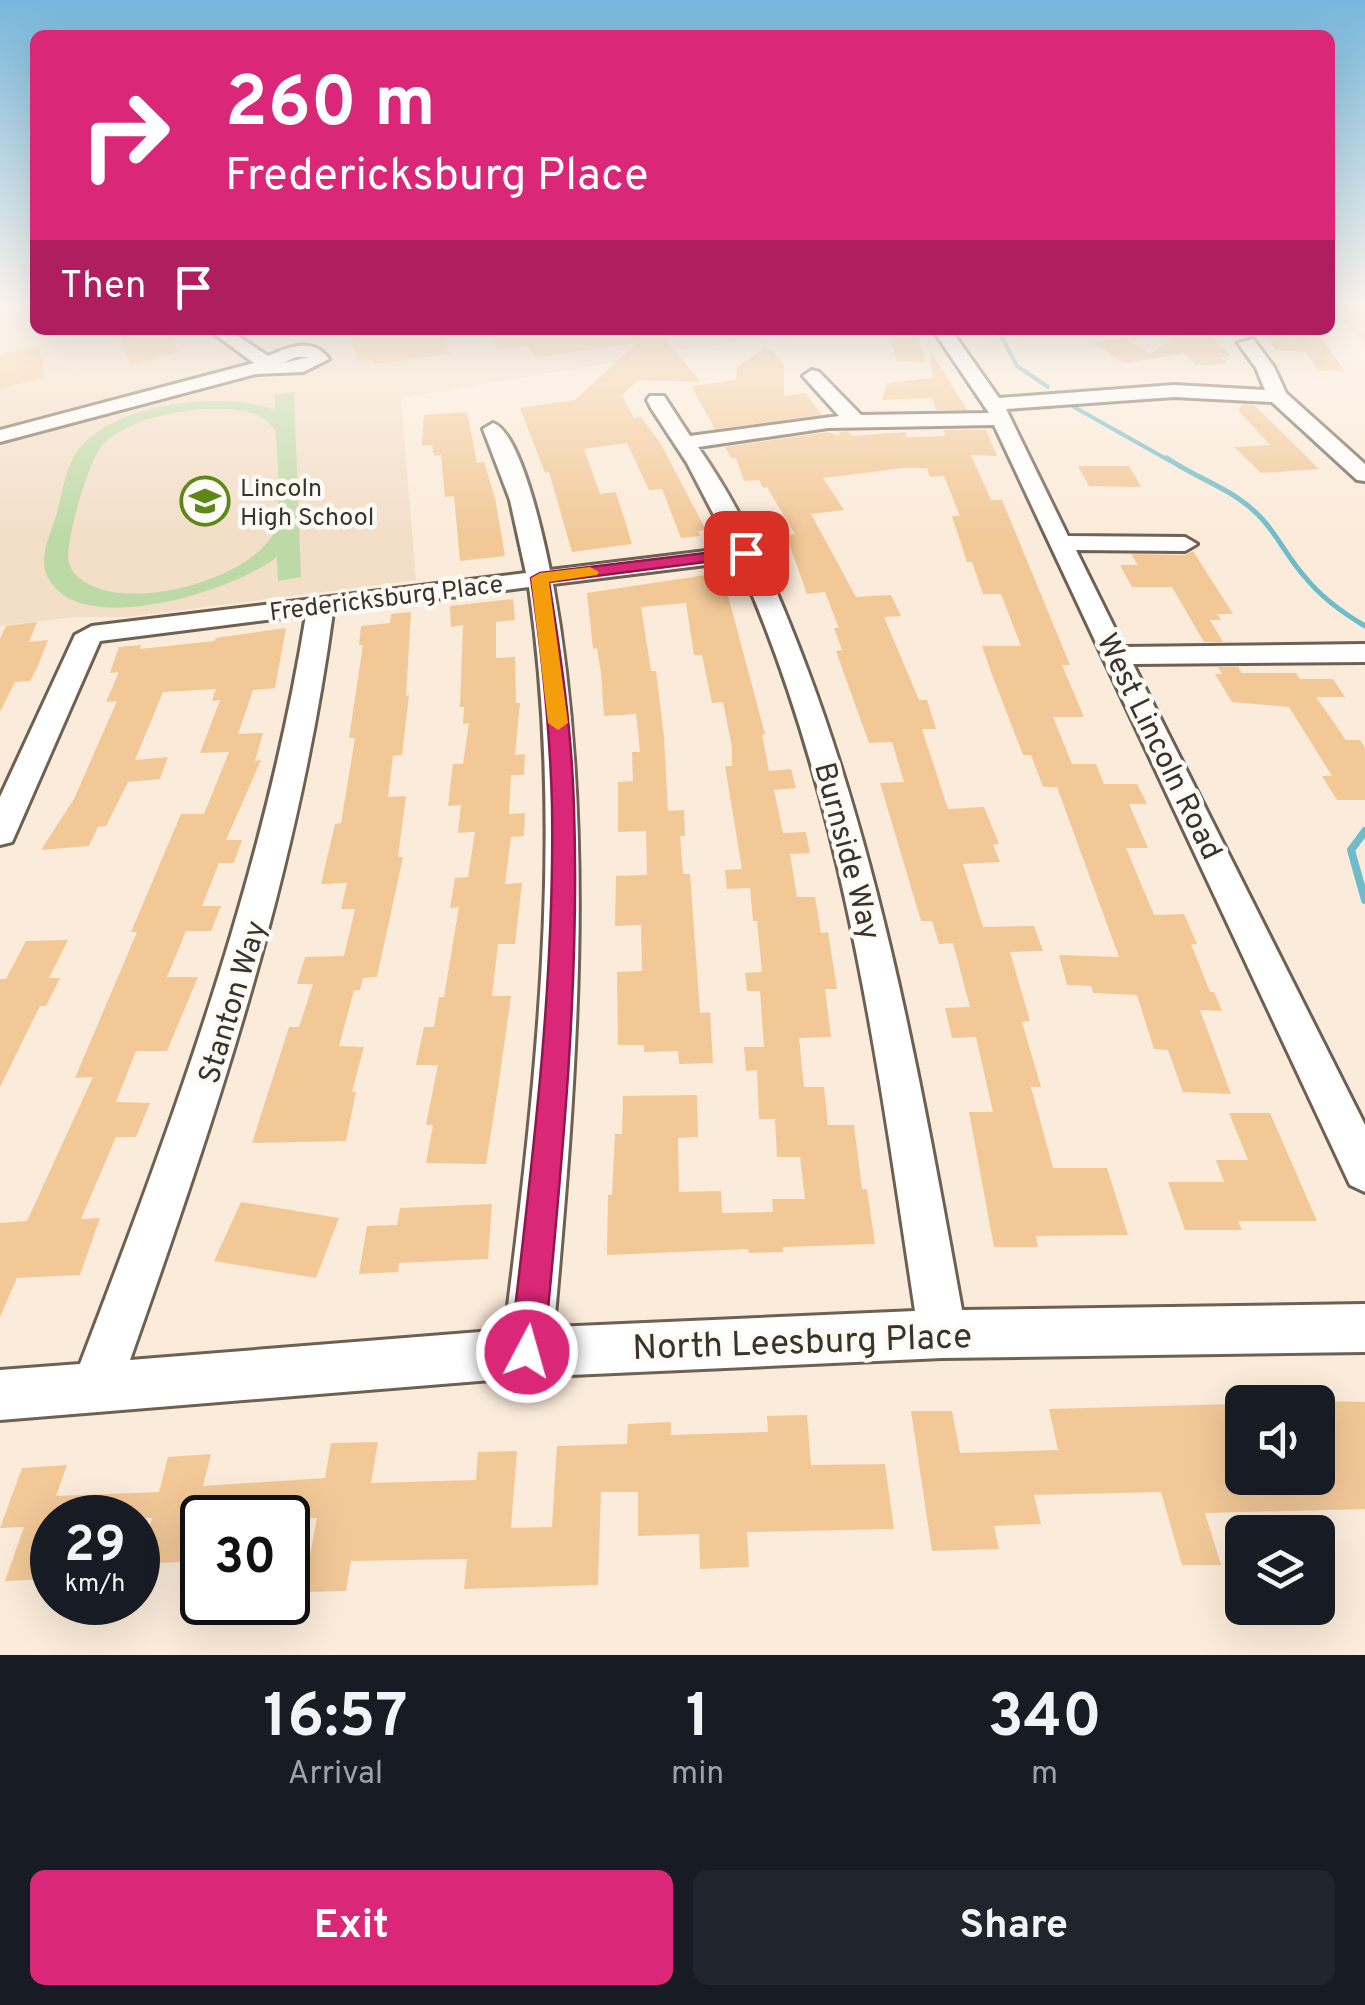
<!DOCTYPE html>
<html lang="en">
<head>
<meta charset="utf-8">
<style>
	body { margin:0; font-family:Overpass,sans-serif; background:#20242c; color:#f1f3f6; height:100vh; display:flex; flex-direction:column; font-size:38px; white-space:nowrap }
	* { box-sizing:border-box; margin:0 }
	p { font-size:32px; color:#9ea1a6 }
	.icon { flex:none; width:55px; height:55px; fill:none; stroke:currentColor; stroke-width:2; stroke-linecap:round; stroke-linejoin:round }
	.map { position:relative; height:1655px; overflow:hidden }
	.sheet { display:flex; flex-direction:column; background:#171b24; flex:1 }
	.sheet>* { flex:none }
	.hud { position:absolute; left:30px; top:30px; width:1305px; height:305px; border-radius:15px; box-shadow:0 10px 40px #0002; background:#db2777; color:#fff; overflow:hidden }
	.controls { position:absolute; left:1225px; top:1385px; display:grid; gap:20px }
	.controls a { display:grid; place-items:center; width:110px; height:110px; border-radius:15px; background:#171b24; box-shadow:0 10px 40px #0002; font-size:50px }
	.speed { position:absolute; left:30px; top:1495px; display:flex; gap:20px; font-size:50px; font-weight:700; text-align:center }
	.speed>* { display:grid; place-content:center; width:130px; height:130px; border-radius:50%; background:#171b24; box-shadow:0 10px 40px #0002; line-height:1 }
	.speed small { font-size:25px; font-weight:400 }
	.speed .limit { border:5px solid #111; border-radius:15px; background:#fff; color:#111 }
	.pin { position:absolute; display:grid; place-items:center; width:85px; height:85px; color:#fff; margin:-42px; border-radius:20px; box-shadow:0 5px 15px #0006 }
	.me { position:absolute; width:110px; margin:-55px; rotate:6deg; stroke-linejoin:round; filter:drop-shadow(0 0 8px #0008) }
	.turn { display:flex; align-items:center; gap:35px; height:210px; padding:0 30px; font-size:45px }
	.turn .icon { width:130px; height:130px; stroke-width:2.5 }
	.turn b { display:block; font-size:70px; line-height:85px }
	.then { display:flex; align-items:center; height:95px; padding:0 30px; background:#0003; gap:20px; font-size:38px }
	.eta { display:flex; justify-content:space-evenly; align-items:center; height:170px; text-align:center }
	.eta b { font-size:60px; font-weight:700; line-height:70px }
	.action { display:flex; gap:20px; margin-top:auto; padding:20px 30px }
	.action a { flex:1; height:115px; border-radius:15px; background:#db2777; color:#fff; font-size:40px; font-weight:700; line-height:115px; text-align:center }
	.action a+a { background:#20242c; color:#f1f3f6 }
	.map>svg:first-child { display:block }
	.built { fill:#f3dec8 }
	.green { fill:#bdd9a6; fill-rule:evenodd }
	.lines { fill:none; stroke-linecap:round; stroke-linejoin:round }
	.stream-far2 { stroke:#6ebbcb; stroke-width:4 }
	.stream-far1 { stroke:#6ebbcb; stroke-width:5 }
	.stream { stroke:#6ebbcb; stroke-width:8 }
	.building { fill:#f2c897 }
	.minor-casing { stroke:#6e6152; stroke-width:6 }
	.minor { fill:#fff; fill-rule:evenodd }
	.route { fill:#db2777; stroke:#8e194d; stroke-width:2.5 }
	.slow { fill:#f59e0b }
	.labels { text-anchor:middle; stroke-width:9; stroke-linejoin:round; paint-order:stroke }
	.far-poi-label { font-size:25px; fill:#39332c; stroke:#fefbf7; text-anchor:start }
	.far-street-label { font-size:25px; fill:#39332c; stroke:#fefbf7 }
	.street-label { font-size:30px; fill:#39332c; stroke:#fefbf7 }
	.near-street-label { font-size:35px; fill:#39332c; stroke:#fefbf7 }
</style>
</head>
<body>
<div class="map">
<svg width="1365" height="1655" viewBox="0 0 1365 1655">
	<rect width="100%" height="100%" fill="#fbebda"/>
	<path class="built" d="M0 306H35V330H805L401 398 416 580 128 617H74L0 626Z"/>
	<path class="green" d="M294 392 301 577 278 581 277 557C235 591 72 643 46 573 39 555 52 530 57 513 62 495 65 471 75 454 108 403 223 390 275 410V395ZM205 409C230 408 259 408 275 430 278 451 282 519 272 536 244 582 121 615 78 577 72 572 69 565 68 557 68 534 89 456 105 442 132 419 171 412 205 409Z"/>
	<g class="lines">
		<g class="stream-far2">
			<path d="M998 330 1017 366 1048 387"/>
			<path d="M1074 407 1170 461"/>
		</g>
		<path class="stream-far1" d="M1167 458C1194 477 1228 487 1253 510 1274 528 1286 556 1305 577 1321 597 1343 613 1365 626"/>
		<path class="stream" d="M1365 831 1351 850 1365 900"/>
	</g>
	<g class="building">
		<path d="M1330 308H1358L1365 313V342L1330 312Z"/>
		<path d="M119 330H169L178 352 130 365Z"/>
		<path d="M349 330H395L396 333 440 330 450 354 374 364 372 359 358 361Z"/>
		<path d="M488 330H657L701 382 638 380 622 395 634 418 641 417 661 444 706 530 698 531 700 536 681 538 662 489 649 490 627 443 584 449 600 494 616 492 632 544 572 552 549 472 545 473 520 408 575 400 637 343 535 358 528 346 497 350Z"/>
		<path d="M1187 330H1203L1231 356 1220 357 1228 364 1196 365 1185 353 1124 363 1093 343 1124 338 1150 354Z"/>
		<path d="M1262 330H1316L1345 372 1318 370 1306 352 1275 350Z"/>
		<path d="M889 331H915L926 362 897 361Z"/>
		<path d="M40 347 44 378 0 388V354Z"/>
		<path d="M764 348 772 350 784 366V396L805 393 822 415 715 429 691 386 736 380 737 367Z"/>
		<path d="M930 350 967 410H936L932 398 882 400 887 383 932 378Z"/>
		<path d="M1244 404 1254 405 1319 469 1261 473 1234 447 1270 445 1238 410Z"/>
		<path d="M467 412 477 463 484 462 495 498 505 556 460 561 454 496 445 497 441 455 434 456 432 445 422 446 424 415Z"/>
		<path d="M943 430H986L997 456 971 455 991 500H1002L1070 665H1062L1084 717H1053L1072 764H1096L1104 784H1137L1147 804H1129L1148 848H1126L1154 915 1184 914 1197 944H1191L1210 992H1214L1222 1011 1200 1010 1231 1094 1183 1092 1168 1050 1154 1049 1137 995 1093 993 1091 986 1067 985 1059 955 1119 957 1057 787H1043L1031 755H1023L991 672 982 646H1021L1001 594H983L972 562H967L952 516H960L944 476 930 477 927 468H904L823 478 844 510 811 514 856 597 891 595 901 616 884 617 919 700H927L936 729H922L948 809 984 807 999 844 993 845 1000 862 963 864 983 927 1034 926 1043 951 1010 952 1030 1021 1022 1022 1041 1087H1031L1053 1168H1107L1128 1235 1036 1236 1038 1247H994L969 1112H993L976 1037 952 1038 945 1008 970 1007 953 943 939 944 932 921H921L880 783 904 782 892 742 869 743 836 651 842 650 834 628H839L825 592 807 594 786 535 795 534 767 487 763 488 759 480 744 481 736 458H731L725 447 828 432 839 436 840 432 848 431 851 436 905 432 907 437 946 436Z"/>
		<path d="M1078 466H1129L1141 487 1089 486Z"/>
		<path d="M1193 551 1233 614H1217L1221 620H1210L1223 642H1204L1172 587H1132L1120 565H1138L1131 554 1185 555Z"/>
		<path d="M732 571 740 590 727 592 765 734 762 735 769 771 791 769 796 788 774 790 783 833 806 832 810 853 790 854 797 897H815L821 933 828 932 837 989H825L831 1037 799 1038 804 1087H824L828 1125H854L862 1189H867L875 1244 783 1247V1252L749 1253 748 1249 607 1255 608 1195H612L615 1134H622L623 1096 697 1095 698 1137 678 1138 679 1192 721 1191 722 1213 773 1212 772 1199H805L800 1157H777L775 1119H759L757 1070 746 1071 744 1047H764L760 991H747L745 973 762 972 757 921H753L750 888 727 889 725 870 742 869 725 766H732V747L723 702 712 703 702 655H694L686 603 641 607 651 671H656L664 737 668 811 684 810 685 836H680L683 874H690L700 1013 710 1012 713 1063 679 1064 678 1051 644 1052V1045H618L617 972 642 971 641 925 615 926 616 876 647 875 646 831 618 832V782L633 781 632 752H640L636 714 604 716 601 673 597 648 593 649 587 593Z"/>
		<path d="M513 599 515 620 496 622V658L515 657 516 703H520L515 755 525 754 524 775H511L509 814 525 813 524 836 511 837 505 884 522 883 515 944H498L492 996H511L498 1088 486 1164 426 1163 433 1125H426L438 1065H416L424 1027H434L439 997H444L459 907 450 908 455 878 468 877 475 832 458 833 461 805 448 806 453 764H463L469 723 463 724 464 707H460L463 625 451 627 450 606Z"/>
		<path d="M411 612 406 696 409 695 402 755 393 756 388 797 406 796 398 857H403L377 977 363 978 360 990H354L339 1046 364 1047 352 1092H356L346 1141 252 1143 289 1027H299L313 984H297L305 957 344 956 355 909H341L347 883 321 884 335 824 341 823 355 738H349L363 645H359L361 626 390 623 391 614Z"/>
		<path d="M37 622 29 642 48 640 37 668 30 681 15 682 0 712V639L6 626Z"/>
		<path d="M286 628 275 688 253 690 238 734 263 733 255 761 261 760 226 840H242L234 863H219L202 906H221L211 931H186L167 977H198L167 1051H136L116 1102 150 1103 136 1137H116L81 1219 100 1218 80 1275 17 1278 0 1317V1223L27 1221 93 1077 75 1078 137 932H131L181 814H204L229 752 200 753 220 700 212 701 216 689 163 692 135 760 168 757 160 779 128 782 106 826 98 827 89 846 41 850 74 799 117 701 106 702 119 672 110 673 119 647 141 645 140 649 214 641 216 638Z"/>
		<path d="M1218 667H1238L1242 673H1296L1300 679H1333L1345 697H1316L1346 740H1360L1365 748V800H1337L1322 776H1332L1289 707 1232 702 1215 674H1222Z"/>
		<path d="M68 940 49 978H60L46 1006H40L0 1087V979H6L26 941Z"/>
		<path d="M1229 1113H1270L1317 1221H1238L1242 1230H1185L1168 1182H1224L1216 1160H1248Z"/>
		<path d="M241 1202 339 1218 316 1278 214 1261Z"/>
		<path d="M492 1204 488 1259 399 1263 398 1272 359 1274 367 1226 397 1225 400 1208Z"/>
		<path d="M1318 1401 1365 1402V1509L1205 1513 1221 1565H1182L1161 1492 1034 1495 1041 1524 994 1526 999 1549 932 1551 911 1411H952L960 1453 1058 1450 1049 1409 1234 1404 1242 1420V1478H1318Z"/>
		<path d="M807 1415 811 1465 885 1464 894 1529 747 1532 749 1567 700 1569 699 1534 638 1536V1492H601L598 1585 464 1589 467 1559 351 1561 346 1591 303 1592 317 1518H202V1561L139 1564 152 1518H52V1579L5 1581 24 1527 0 1528 22 1468 67 1465 56 1496 159 1492 168 1457 211 1454 203 1486 325 1478 331 1443 378 1442 371 1483 476 1480 478 1452 517 1451 511 1528 552 1527 557 1446 627 1444 628 1424 671 1422V1435L768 1432 767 1416Z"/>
	</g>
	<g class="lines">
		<g class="minor-casing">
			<g id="minor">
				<path d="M209 330H229L268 356C291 346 313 337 329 359L303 372 256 374 0 442V430L254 363ZM296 357H309L283 363Z"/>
				<path d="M933 330H951L999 398 1174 385 1265 390 1256 368 1238 343 1253 339 1274 367 1286 393 1365 464V481L1357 480 1272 402 1174 397 1006 409 1068 536 1185 537 1197 544 1185 551 1076 550 1124 647 1365 644V662L1133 664 1365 1125V1192L1350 1185 994 425 828 428 698 447C746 515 779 594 808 671 885 877 923 1094 962 1310L1365 1304V1352L942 1358 527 1377 0 1420V1370L80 1364C174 1119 264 875 306 615L100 641 16 833 12 842 0 845V797L75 635 92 626 526 573 510 500 483 429 493 423C521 432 544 541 550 570L731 548 687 463 651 408 647 400 650 396H664L690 436 839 416 803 376 812 370 819 372 861 415 989 413ZM738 561C843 797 877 1058 915 1311L554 1327C576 1080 597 830 553 584ZM529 587C565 835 536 1084 505 1330L130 1360C217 1113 298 873 333 612Z"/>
			</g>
		</g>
		<use href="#minor" class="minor"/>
	</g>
	<linearGradient id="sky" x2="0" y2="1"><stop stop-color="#77b7dc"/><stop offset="0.57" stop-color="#fdf6ee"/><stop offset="1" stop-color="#fdf6ee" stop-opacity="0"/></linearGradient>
	<rect width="1365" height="538" fill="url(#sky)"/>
	<path class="route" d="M746 548 755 553 752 556 549 582C561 657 572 732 574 808 580 990 561 1171 544 1352L539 1365 527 1370 515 1365 510 1352C531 1171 555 988 552 805 550 729 542 654 531 578L540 573Z"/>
	<path class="slow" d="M590 567 599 572 597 575 549 582 568 723 558 730 548 723 531 578 540 573Z"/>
	<defs>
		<g id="school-ring" transform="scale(2.5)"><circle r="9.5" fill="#fefbf7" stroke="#5c8817" stroke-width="1.5"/><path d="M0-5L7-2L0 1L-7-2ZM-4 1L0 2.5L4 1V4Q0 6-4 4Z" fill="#5c8817"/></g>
	</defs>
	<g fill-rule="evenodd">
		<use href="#school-ring" x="205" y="501"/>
	</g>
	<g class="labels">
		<g class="far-poi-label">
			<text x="240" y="496">Lincoln<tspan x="240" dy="29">High School</tspan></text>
		</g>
		<g class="far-street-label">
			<text transform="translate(386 597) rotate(-7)" y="9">Fredericksburg Place</text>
		</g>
		<g class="street-label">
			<text transform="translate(1160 746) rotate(64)" y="10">West Lincoln Road</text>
			<text transform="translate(848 851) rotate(75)" y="10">Burnside Way</text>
			<text transform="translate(232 1002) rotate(-73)" y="10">Stanton Way</text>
		</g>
		<g class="near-street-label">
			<text transform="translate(802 1341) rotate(-2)" y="12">North Leesburg Place</text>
		</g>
	</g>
</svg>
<div class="controls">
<a><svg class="icon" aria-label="sound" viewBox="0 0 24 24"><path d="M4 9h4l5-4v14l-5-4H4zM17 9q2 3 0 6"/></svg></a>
<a><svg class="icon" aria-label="layers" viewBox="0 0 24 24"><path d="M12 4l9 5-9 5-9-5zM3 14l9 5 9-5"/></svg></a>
</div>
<div class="speed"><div>29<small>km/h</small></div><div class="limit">30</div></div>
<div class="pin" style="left:746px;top:553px;background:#d93025"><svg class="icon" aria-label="arrive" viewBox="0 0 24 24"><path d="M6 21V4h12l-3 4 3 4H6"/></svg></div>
<svg class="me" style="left:527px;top:1352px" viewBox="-20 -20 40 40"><circle r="17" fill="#db2777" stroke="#fff" stroke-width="3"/><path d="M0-11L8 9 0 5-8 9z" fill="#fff"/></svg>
<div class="hud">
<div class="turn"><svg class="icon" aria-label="right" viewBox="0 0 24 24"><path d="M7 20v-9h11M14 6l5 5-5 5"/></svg><div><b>260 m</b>Fredericksburg Place</div></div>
<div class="then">Then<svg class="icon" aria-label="arrive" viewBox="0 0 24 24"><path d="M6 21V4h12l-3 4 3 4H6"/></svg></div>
</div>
</div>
<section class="sheet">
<div class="eta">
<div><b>16:57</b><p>Arrival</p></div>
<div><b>1</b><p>min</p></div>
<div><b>340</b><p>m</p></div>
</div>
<div class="action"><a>Exit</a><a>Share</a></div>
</section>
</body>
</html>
